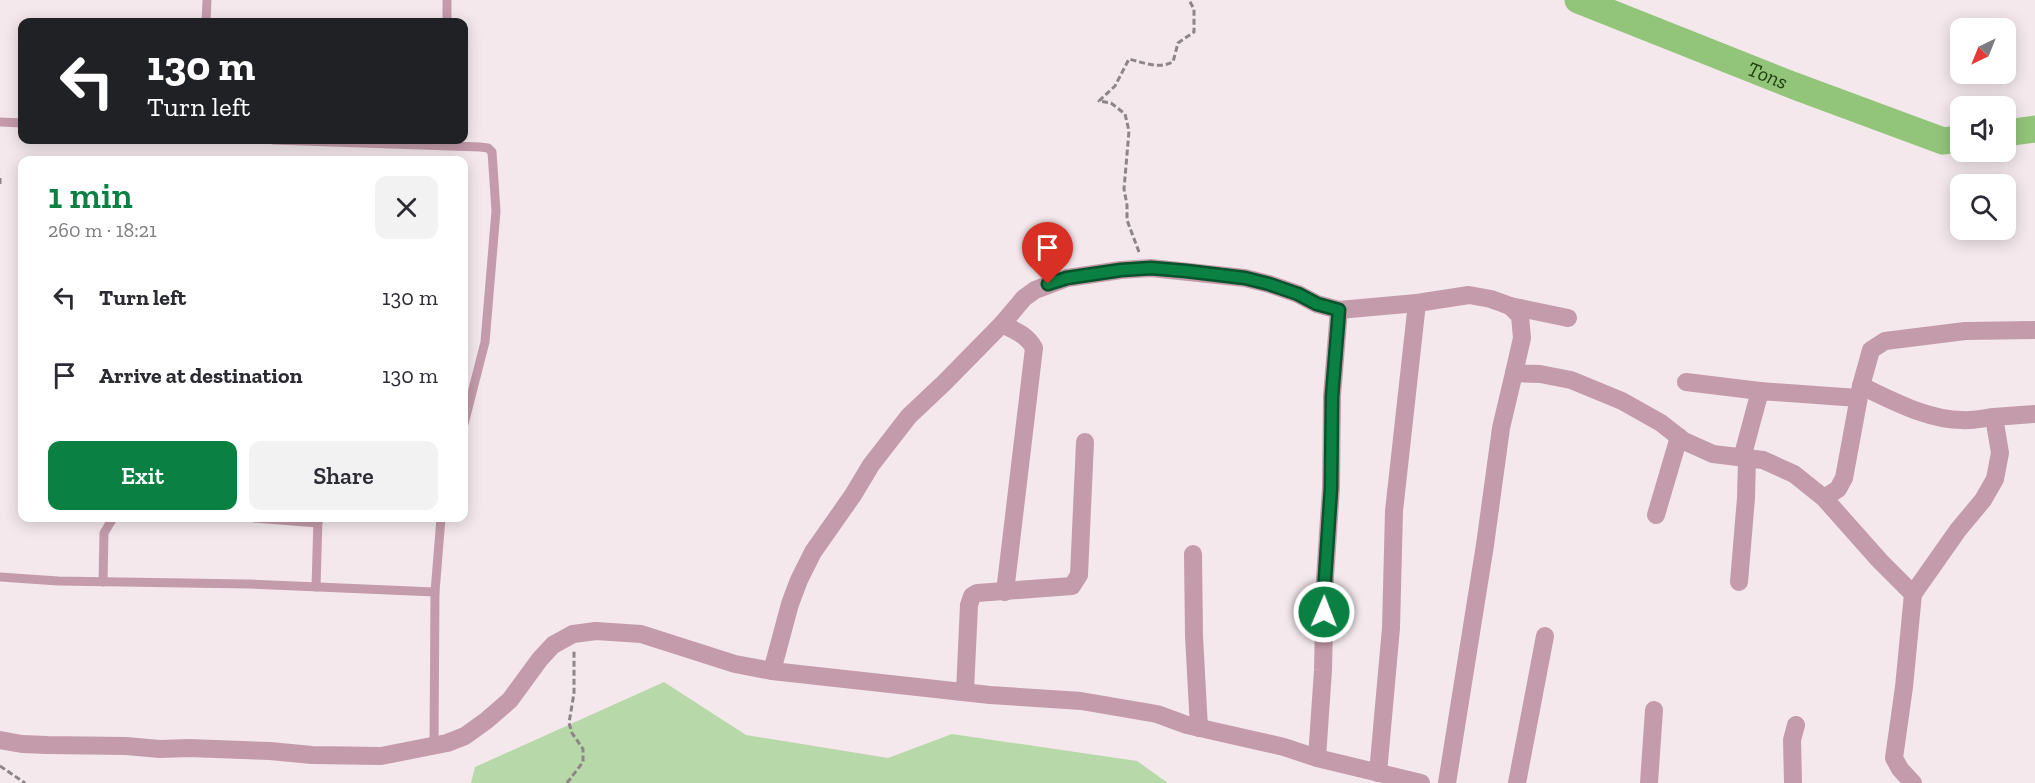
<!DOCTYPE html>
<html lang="en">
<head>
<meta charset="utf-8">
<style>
	body { margin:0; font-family:"Zilla Slab",serif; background:#f2f2f3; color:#2b2b33; height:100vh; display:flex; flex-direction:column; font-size:22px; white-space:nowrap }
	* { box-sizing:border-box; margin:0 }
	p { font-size:20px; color:#7c7c81 }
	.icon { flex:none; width:33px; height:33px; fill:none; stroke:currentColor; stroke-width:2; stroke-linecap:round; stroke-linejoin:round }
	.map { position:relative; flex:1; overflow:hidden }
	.sheet { position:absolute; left:18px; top:156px; width:450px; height:366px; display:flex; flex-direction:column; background:#fff; border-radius:12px; box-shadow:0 3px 15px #0003 }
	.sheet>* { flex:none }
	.hud { position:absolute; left:18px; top:18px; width:450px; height:126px; border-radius:12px; box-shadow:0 3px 15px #0003; background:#202124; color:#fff; overflow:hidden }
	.needle { width:39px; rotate:223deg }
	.tools { position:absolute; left:1950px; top:18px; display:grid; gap:12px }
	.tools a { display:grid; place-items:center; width:66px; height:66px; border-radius:12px; background:#fff; box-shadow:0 3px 15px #0003; font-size:30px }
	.pin { position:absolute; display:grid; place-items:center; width:51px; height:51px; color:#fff; margin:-62px -26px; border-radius:50% 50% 50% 0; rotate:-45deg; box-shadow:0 0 6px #0007 }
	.pin .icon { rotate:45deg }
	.me { position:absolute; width:66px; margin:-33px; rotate:1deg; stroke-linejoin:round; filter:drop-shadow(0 0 4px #0008) }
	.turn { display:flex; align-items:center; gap:21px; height:126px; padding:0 30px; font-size:27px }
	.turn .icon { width:78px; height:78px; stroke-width:2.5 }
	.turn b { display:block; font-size:42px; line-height:51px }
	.round { display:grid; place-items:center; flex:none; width:63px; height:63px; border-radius:12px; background:#f2f2f3 }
	.headline { display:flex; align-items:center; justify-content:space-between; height:102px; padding:0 30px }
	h1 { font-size:36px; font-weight:600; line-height:45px; color:#0b8043 }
	.cta { display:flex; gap:12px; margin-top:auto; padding:12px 30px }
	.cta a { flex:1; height:69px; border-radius:12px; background:#0b8043; color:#fff; font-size:24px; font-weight:600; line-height:69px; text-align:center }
	.cta a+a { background:#f2f2f3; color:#2b2b33 }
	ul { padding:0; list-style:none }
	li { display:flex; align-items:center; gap:18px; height:78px; padding:0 30px }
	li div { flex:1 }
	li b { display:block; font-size:22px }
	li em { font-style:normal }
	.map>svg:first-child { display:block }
	.green { fill:#b7d8a8 }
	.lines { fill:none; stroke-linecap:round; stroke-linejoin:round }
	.river { stroke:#92c57a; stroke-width:27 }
	.path { stroke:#8d8587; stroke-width:3; stroke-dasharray:6 3; stroke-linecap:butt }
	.lane { stroke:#c49baa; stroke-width:9 }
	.street { stroke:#c49baa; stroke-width:18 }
	.route-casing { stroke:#07532c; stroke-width:15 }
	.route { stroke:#0b8043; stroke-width:10 }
	.labels { text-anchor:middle; stroke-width:4.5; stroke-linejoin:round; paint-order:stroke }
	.water-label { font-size:21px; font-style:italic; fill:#1d3e09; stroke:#fef6f9 }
</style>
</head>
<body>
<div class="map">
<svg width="2035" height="783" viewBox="0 0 2035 783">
	<rect width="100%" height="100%" fill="#f4e8ec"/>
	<path class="green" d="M664 682 746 735 888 758 952 734 1137 761 1168 783H471L475 767Z"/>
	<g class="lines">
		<g class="river">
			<path id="s1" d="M1578 0 1792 85 1943 141 1960 139"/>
			<path d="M2006 133 2035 129"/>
		</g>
		<g class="path">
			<path d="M0 178V184"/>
			<path d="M1139 252 1127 220V205L1124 189 1129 131 1125 114 1111 103 1099 101 1115 86 1129 59C1144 63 1159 69 1173 62L1178 43 1194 32V9L1189 0"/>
			<path d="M0 766 25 783"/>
			<path d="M567 783 583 762V749L572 733 569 723 574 693V651"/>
		</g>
		<g class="lane">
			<path d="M206 22 207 0"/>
			<path d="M447 22V0"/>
			<path d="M0 122 22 123"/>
			<path d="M273 140 480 147 488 148 492 152 496 211 485 342 464 424"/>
			<path d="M254 518 318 523"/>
			<path d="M0 577 58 581 248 584 435 592 441 518"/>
			<path d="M103 582 104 533 113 518"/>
			<path d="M316 587 318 518"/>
			<path d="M434 745 435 592"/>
		</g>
		<g class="street">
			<path d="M1510 306 1568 318"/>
			<path d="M1002 324C1014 330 1027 335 1034 348L1005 592"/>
			<path d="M1686 382 1760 391"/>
			<path d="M1861 386C1892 400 1927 420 1962 420 1972 421 1984 418 1994 417L2000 453 1995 479 1983 500 1958 530 1913 594"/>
			<path d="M1994 417 2035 414"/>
			<path d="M1742 458 1760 391 1858 398"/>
			<path d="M1824 498 1838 489 1844 478 1861 386 1871 350 1885 341 1965 331 2035 330"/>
			<path d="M1656 515 1679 437"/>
			<path d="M1193 554 1194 636 1199 728"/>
			<path d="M1739 582 1746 498 1747 459"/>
			<path d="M772 671 790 604 799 580 813 552 853 495 871 465 909 416 944 383 1002 324 1024 298 1035 290 1067 278 1121 270 1151 268 1245 278 1269 284 1298 294 1317 304 1339 310 1417 303 1469 295 1491 299 1510 306 1520 316 1522 338 1514 373 1540 374 1571 380 1622 401 1661 423 1684 441 1713 454 1763 460 1794 474 1824 498 1880 561 1913 594 1904 687 1894 758 1900 769 1913 783"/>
			<path d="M965 691 969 605 972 596 977 593 1072 586 1079 575 1085 442"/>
			<path d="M0 740 22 744 47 745 126 746 160 749 189 748 270 751 312 755 381 756 447 743 465 736 487 720 510 700 540 659 553 645 573 634 596 631 641 634 735 664 772 671 990 695 1081 701 1157 714 1187 725 1284 747 1317 758 1421 783"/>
			<path d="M1317 758 1323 670 1325 578 1331 488 1332 396 1339 310"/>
			<path d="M1378 773 1391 628 1394 511 1417 303"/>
			<path d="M1447 783 1485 545 1501 428 1514 373"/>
			<path d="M1517 783 1545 636"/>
			<path d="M1649 783 1654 710"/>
			<path d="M1793 783 1792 740 1796 725"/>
		</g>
	</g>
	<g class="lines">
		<g class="route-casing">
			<path id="route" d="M1048 284 1067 278 1121 270 1151 268 1186 271 1245 278 1269 284 1298 294 1317 304 1339 310 1332 396 1331 488 1325 578 1324 612"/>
		</g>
		<use href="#route" class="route"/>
	</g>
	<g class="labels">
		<g class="water-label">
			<text dy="7" stroke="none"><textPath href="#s1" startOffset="204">Tons</textPath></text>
		</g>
	</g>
</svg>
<div class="tools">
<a><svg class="needle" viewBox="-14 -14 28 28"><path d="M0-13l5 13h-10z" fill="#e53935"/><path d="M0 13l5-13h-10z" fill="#7c7c81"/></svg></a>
<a><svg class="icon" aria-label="sound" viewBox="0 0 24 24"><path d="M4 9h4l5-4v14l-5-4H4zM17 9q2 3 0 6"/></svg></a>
<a><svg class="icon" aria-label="search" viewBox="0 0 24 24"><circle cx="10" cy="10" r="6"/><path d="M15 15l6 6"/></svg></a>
</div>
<div class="pin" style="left:1048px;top:284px;background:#d93025"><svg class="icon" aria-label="arrive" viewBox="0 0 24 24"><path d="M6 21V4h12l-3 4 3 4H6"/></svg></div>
<svg class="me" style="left:1324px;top:612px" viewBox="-20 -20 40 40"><circle r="17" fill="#0b8043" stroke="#fff" stroke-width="3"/><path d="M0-11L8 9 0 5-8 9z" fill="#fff"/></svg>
<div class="hud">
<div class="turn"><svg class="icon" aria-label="left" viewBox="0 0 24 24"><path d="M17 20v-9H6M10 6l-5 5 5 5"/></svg><div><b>130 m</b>Turn left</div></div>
</div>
<section class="sheet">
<div class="headline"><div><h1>1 min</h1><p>260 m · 18:21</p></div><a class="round"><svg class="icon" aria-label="close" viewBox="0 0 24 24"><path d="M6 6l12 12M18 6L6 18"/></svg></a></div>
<ul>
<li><svg class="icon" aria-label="left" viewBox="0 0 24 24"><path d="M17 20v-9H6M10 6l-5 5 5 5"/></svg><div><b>Turn left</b></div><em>130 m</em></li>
<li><svg class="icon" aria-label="arrive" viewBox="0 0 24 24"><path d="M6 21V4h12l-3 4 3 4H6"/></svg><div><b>Arrive at destination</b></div><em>130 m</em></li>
</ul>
<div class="cta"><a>Exit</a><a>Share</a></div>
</section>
</div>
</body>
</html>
